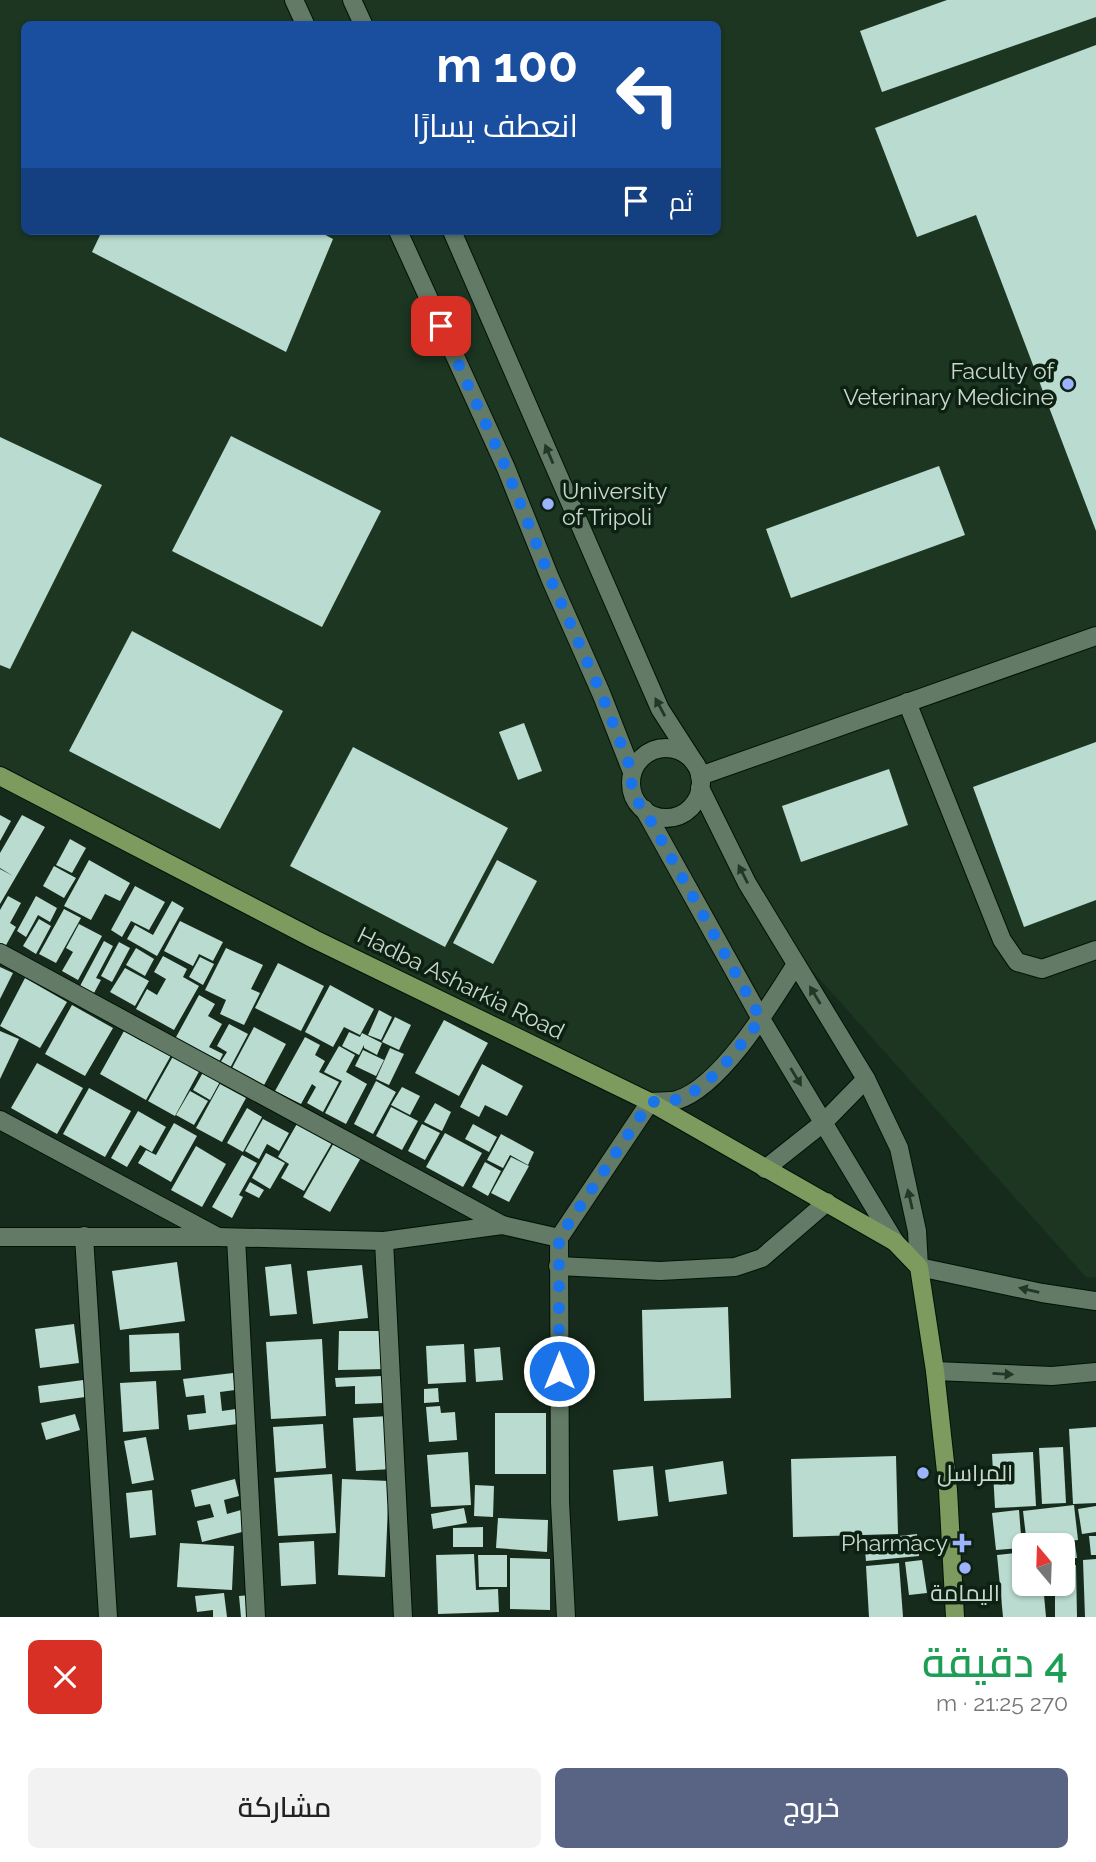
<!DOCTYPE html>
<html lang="ar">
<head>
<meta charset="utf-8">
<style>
	body { margin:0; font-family:Raleway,Cairo,sans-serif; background:#f2f2f2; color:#222; direction:rtl; height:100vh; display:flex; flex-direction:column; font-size:26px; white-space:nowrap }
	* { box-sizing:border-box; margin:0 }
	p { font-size:23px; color:#767676 }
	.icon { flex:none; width:38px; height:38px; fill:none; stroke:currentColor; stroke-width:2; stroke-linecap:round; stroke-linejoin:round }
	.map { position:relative; height:1617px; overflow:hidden; direction:ltr }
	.drawer { display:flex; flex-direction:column; background:#fff; flex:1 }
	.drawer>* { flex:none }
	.guide { position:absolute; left:21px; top:21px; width:700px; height:214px; border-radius:10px; box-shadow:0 2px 5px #0004; direction:rtl; background:#1a4fa0; color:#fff; overflow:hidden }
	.needle { width:46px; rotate:341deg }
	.buttons { position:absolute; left:1012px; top:1533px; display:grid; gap:14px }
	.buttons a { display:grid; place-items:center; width:63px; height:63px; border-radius:10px; background:#fff; box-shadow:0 2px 5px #0004; font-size:35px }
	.pin { position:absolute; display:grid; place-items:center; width:60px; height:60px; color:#fff; margin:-30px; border-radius:14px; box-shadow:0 4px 10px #0006 }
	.me { position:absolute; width:77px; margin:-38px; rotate:0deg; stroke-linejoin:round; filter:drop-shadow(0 0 5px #0008) }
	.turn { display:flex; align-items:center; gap:24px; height:147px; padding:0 28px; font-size:32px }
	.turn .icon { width:91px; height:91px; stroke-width:2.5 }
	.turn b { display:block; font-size:49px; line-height:60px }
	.then { display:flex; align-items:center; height:66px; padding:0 28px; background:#0003; gap:14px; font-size:26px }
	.round { display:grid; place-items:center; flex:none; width:74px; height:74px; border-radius:10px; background:#f2f2f2 }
	.overview { display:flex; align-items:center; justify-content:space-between; height:119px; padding:0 28px }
	h1 { font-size:42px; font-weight:600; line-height:52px; color:#1e9e55 }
	.primary-button { display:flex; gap:14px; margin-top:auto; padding:14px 28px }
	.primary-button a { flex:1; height:80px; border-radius:10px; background:#596485; color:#fff; font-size:28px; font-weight:600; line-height:80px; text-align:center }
	.primary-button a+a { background:#f2f2f2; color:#222 }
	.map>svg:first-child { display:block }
	.built { fill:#1c3622; fill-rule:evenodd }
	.building { fill:#b9dbd0 }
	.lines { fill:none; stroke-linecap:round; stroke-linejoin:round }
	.minor-casing { stroke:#021306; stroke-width:20 }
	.major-casing { stroke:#021306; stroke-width:20 }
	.minor { stroke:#637a67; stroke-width:18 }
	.major { stroke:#7d9a5f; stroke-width:18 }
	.oneway { fill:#223727 }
	.route { stroke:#1a73e8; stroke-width:12; stroke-dasharray:0 21.6 }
	.poi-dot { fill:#9cb4fd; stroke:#0d2112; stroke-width:2.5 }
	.labels { text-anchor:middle; stroke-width:7; stroke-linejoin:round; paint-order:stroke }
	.poi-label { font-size:23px; fill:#cad7cc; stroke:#0d2112; text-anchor:end }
	.street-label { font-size:23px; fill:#cad7cc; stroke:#0d2112 }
</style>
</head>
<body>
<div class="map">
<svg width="1096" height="1617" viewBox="0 0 1096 1617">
	<rect width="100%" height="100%" fill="#162b1b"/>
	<path class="built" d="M0 0H1096V1278L1086 1277 782 937 796 964 706 1082 650 1102 0 776ZM24 24H718V231H24Z"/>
	<g class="building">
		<path d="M947 0H1096V17L882 92 860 31Z"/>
		<path d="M1096 45V531L976 215 917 237 875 128Z"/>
		<path d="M102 231H318L333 239 286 352 92 252Z"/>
		<path d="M231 436 381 511 322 627 172 551Z"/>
		<path d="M0 437 102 485 10 669 0 665Z"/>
		<path d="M939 466 965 535 791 598 766 529Z"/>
		<path d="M132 631 283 711 220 829 69 751Z"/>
		<path d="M524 723 542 771 518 780 499 732Z"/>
		<path d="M1096 742V900L1024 927 973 787Z"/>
		<path d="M353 747 508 828 445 947 290 866Z"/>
		<path d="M889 769 908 825 801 862 782 806Z"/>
		<path d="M0 815 11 821 0 841Z"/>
		<path d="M22 815 45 827 0 904V869L13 876 0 868V853Z"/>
		<path d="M70 839 86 848 72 873 56 865Z"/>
		<path d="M89 860 130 883 120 901 105 894 91 920 64 906Z"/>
		<path d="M497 860 537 881 493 964 453 943Z"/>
		<path d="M54 866 76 878 64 898 43 886Z"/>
		<path d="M135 886 165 902 149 930 131 921 122 937 111 930Z"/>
		<path d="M8 896 21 903 10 923 16 927 5 947 0 944V910Z"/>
		<path d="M36 896 57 908 50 922 38 915 26 937 17 931Z"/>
		<path d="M172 901 184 908 157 956 127 939 135 925 153 935Z"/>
		<path d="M64 909 81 918 56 963 39 954Z"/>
		<path d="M39 919 51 926 36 954 23 946Z"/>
		<path d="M180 921 223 942 213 961 199 954 193 966 164 951Z"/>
		<path d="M79 924 102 936 78 980 62 971 73 952 66 948Z"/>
		<path d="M104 941 113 946 96 978 101 980 94 993 80 986Z"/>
		<path d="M119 942 130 948 112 982 101 976Z"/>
		<path d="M136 948 154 959 145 976 126 965Z"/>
		<path d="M226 948 263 965 251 989 260 993 244 1025 220 1014 226 1000 205 990Z"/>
		<path d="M163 956 187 969 183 977 199 986 174 1030 136 1009 147 989 157 995 166 979 154 972Z"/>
		<path d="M200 957 214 964 203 985 189 977Z"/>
		<path d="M278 963 324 986 301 1031 255 1008Z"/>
		<path d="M0 967 13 973 0 999Z"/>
		<path d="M125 968 149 981 135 1006 110 992Z"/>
		<path d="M25 978 67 1002 40 1048 0 1026Z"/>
		<path d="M330 985 374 1009 360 1035 344 1027 333 1047 305 1032Z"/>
		<path d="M199 995 215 1004 208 1016 222 1024 209 1047 223 1054 219 1062 175 1039Z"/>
		<path d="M72 1005 113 1028 85 1076 45 1054Z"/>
		<path d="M379 1010 392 1017 381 1040 368 1035Z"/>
		<path d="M395 1017 411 1025 399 1050 382 1042Z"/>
		<path d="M444 1020 488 1043 459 1096 415 1073Z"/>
		<path d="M229 1024 248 1034 230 1068 220 1063 227 1052 217 1046Z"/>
		<path d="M254 1027 286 1044 263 1087 231 1070Z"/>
		<path d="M0 1031 19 1039 0 1079Z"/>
		<path d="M124 1031 143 1042 147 1035 174 1050 146 1100 100 1074Z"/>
		<path d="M349 1032 360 1037 362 1033 382 1043 377 1055 364 1048V1045L359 1055 342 1046Z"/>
		<path d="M305 1037 320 1045 315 1055 325 1061 319 1072 339 1082 323 1112 307 1103 316 1087 312 1084 301 1104 275 1091Z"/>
		<path d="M339 1046 355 1055 346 1072 367 1084 346 1124 325 1113 342 1081 324 1072Z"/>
		<path d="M390 1048 404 1054 389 1085 376 1079Z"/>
		<path d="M363 1050 384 1060 376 1076 355 1066Z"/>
		<path d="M176 1051 202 1066 175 1116 148 1101Z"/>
		<path d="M37 1063 83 1088 57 1134 11 1108Z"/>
		<path d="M482 1064 523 1086 507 1116 485 1105 479 1117 460 1107Z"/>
		<path d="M205 1069 222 1078 210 1100 193 1090Z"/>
		<path d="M376 1081 396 1092 373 1134 354 1124Z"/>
		<path d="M220 1084 246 1098 222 1142 196 1128Z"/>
		<path d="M402 1087 420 1096 410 1115 391 1105Z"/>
		<path d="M89 1088 131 1111 105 1157 63 1134Z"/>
		<path d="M190 1091 208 1101 194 1125 176 1115Z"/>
		<path d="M435 1103 451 1112 442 1131 424 1122Z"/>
		<path d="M391 1107 418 1121 402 1150 376 1136Z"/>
		<path d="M247 1108 262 1117 243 1152 227 1143Z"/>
		<path d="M138 1111 166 1127 152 1152 140 1145 127 1167 111 1158Z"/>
		<path d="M263 1119 289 1133 279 1151 267 1144 259 1159 245 1151Z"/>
		<path d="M298 1122 333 1141 304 1191 281 1178 289 1164 278 1157Z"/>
		<path d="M174 1123 197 1136 171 1182 138 1163 146 1150 156 1155Z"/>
		<path d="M422 1124 440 1133 425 1160 408 1151Z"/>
		<path d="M473 1124 497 1137 489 1152 465 1139Z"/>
		<path d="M445 1133 482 1153 463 1187 426 1167Z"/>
		<path d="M501 1134 534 1152 528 1165 510 1155 503 1168 487 1160Z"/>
		<path d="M335 1141 362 1156 330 1212 303 1197Z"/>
		<path d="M196 1146 226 1164 202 1207 171 1190Z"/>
		<path d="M266 1153 285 1163 270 1189 252 1178Z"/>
		<path d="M242 1155 257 1163 239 1195 243 1197 232 1218 212 1207Z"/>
		<path d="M511 1157 529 1166 509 1202 491 1193Z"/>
		<path d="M485 1162 501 1171 488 1196 472 1187Z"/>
		<path d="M250 1182 264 1190 259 1198 245 1191Z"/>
		<path d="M177 1262 185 1321 120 1330 112 1271Z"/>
		<path d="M291 1264 297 1314 270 1316 265 1267Z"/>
		<path d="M362 1265 368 1318 313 1324 307 1271Z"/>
		<path d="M728 1307 731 1398 644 1401 642 1310Z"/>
		<path d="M74 1324 79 1363 40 1368 35 1329Z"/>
		<path d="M339 1331H384L386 1369 338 1370Z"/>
		<path d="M179 1333 181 1370 130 1372 129 1335Z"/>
		<path d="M322 1339 326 1416 271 1419 266 1342Z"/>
		<path d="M464 1344 466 1382 428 1384 426 1346Z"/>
		<path d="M500 1347 503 1380 476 1382 474 1349Z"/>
		<path d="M233 1373 235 1390 220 1392 222 1411 236 1409 238 1424 189 1430 187 1415 206 1413 204 1395 186 1397 183 1379Z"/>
		<path d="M382 1376 383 1403 355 1404V1386L336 1387 335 1378Z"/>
		<path d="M91 1379 93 1396 40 1403 38 1386Z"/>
		<path d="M156 1381 159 1429 123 1432 120 1383Z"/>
		<path d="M438 1388 439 1402 424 1403V1389Z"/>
		<path d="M440 1406 441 1413 455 1412 457 1440 429 1442 426 1407Z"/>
		<rect x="495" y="1413" width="51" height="61"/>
		<path d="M75 1414 80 1430 46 1440 41 1423Z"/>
		<path d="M389 1416 392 1469 356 1471 353 1418Z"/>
		<path d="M323 1424 326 1468 276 1472 273 1427Z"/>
		<path d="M1096 1427V1503L1073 1504 1069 1429Z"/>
		<path d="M146 1437 154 1480 132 1484 124 1441Z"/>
		<path d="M1063 1447 1066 1503 1042 1504 1039 1448Z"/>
		<path d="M468 1452 471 1505 431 1507 427 1455Z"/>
		<path d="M1033 1452 1036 1506 995 1508 992 1454Z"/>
		<path d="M896 1456 898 1534 793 1537 791 1459Z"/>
		<path d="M723 1461 727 1494 669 1502 665 1470Z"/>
		<path d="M653 1466 658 1516 618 1521 613 1470Z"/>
		<path d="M332 1474 336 1533 278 1536 274 1478Z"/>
		<path d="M235 1479 239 1496 224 1500 227 1514 241 1510 246 1531 202 1542 197 1521 214 1517 210 1504 195 1507 191 1490Z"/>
		<path d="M342 1479 389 1481 385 1577 338 1575Z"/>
		<path d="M475 1485 494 1486 493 1517 474 1516Z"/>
		<path d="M152 1490 156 1535 130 1538 126 1493Z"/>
		<path d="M1074 1505 1078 1540 1027 1545 1023 1511Z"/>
		<path d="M1096 1506V1532L1082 1534 1078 1509Z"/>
		<path d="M464 1508 467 1523 433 1529 431 1514Z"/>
		<path d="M1019 1510 1022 1548 996 1550 992 1513Z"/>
		<path d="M498 1518 548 1520 547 1552 496 1548Z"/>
		<path d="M483 1527V1547H453V1528Z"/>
		<path d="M917 1534 919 1556 866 1561 864 1540Z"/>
		<path d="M1089 1536H1096V1555H1091Z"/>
		<path d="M314 1541 316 1584 281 1586 279 1543Z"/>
		<path d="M180 1543 234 1546 232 1590 177 1587Z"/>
		<path d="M1075 1544 1077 1558 1062 1559V1545Z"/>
		<path d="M1024 1552V1584H1043L1046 1617H1003L997 1555Z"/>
		<path d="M474 1554 476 1590 498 1589 499 1612 438 1614 436 1555Z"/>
		<path d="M478 1555H507V1587H479Z"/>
		<path d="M510 1558 550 1559V1610L510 1609Z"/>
		<path d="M1096 1559V1617H1085L1083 1560Z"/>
		<path d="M922 1560 927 1593 909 1595 905 1562Z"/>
		<path d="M899 1563 903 1617H869L866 1566Z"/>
		<path d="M1062 1565H1076L1077 1617H1055V1584H1062Z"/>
		<path d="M224 1593 227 1617H213V1610L197 1612 195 1596Z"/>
		<path d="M250 1595 253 1617H241L239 1596Z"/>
	</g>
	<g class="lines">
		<g class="minor-casing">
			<g id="minor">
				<path d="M294 0 305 24"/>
				<path d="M352 0 363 24"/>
				<path d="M398 231 506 468 550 578 601 693 632 772"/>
				<path d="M452 231 660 709 696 765"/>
				<path d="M907 702 1002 940 1017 962 1042 969 1096 950"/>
				<circle cx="666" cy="783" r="35"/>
				<path d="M700 776 1096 636"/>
				<path d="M700 788 747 883 866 1079 899 1148 917 1231 919 1267 1042 1293 1096 1301"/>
				<path d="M644 809 761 1019 895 1242"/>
				<path d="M0 953 502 1225"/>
				<path d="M0 1120 216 1236"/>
				<path d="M765 1169 823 1123 866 1079"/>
				<path d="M84 1236 108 1617"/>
				<path d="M0 1237H218L384 1241 502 1225 559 1238 650 1102C658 1101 669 1102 677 1100 721 1087 772 1002 796 964"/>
				<path d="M236 1238 256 1617"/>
				<path d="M559 1238 560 1502 566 1617"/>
				<path d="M384 1241 403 1617"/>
				<path d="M558 1266 660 1271 735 1267 762 1258 827 1202"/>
				<path d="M935 1371 1052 1376 1096 1372"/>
			</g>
		</g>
		<g class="major-casing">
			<path id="major" d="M0 776 314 939 650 1102 895 1242 919 1267 935 1371 948 1490 955 1617"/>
		</g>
		<use href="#minor" class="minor"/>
		<use href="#major" class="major"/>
	</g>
	<defs><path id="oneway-solid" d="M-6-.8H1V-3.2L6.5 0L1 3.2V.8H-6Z" transform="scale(1.75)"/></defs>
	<g class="oneway">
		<use href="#oneway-solid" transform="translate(549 454) rotate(-113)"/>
		<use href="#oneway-solid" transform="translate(660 707) rotate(-118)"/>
		<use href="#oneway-solid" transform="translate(743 874) rotate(-117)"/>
		<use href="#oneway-solid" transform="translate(815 995) rotate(-121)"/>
		<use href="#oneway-solid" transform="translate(796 1077) rotate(59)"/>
		<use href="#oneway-solid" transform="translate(910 1199) rotate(-103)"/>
		<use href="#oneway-solid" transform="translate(1029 1290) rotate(-167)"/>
		<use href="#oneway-solid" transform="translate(1003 1374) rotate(3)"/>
	</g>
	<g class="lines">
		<path class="route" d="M441 326 506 468 550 578 601 693 632 772C630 788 633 798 644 809L761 1019C740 1045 711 1088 678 1099 670 1102 658 1101 650 1102L559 1238V1371"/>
	</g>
	<g class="poi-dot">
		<circle cx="1068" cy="384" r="7"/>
		<circle cx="548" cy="504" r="7"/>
		<circle cx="923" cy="1473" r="7"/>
		<path d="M958.5 1532.5h7v7h7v7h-7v7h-7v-7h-7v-7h7z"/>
		<circle cx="965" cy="1568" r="7"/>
	</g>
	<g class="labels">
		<g class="poi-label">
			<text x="1054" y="379">Faculty of<tspan x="1054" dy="26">Veterinary Medicine</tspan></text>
			<text x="562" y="499" text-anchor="start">University<tspan x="562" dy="26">of Tripoli</tspan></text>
			<text x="937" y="1481" text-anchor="start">المراسل</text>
			<text x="948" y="1551">Pharmacy</text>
			<text x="965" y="1601" text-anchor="middle">اليمامة</text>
		</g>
		<g class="street-label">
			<text transform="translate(461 983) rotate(26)" y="8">Hadba Asharkia Road</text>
		</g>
	</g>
</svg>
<div class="buttons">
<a><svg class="needle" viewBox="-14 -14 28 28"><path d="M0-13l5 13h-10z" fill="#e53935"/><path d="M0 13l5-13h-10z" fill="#767676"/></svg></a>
</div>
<div class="pin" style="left:441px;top:326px;background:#d93025"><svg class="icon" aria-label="arrive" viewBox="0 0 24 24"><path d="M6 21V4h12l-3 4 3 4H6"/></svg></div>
<svg class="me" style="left:559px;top:1371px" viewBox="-20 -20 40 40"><circle r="17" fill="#1a73e8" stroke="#fff" stroke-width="3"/><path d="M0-11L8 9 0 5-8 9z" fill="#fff"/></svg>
<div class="guide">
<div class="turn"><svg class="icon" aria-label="left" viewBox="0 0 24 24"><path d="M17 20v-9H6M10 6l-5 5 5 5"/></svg><div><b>100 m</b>انعطف يسارًا</div></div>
<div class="then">ثم<svg class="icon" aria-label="arrive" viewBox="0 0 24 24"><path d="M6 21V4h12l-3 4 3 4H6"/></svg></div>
</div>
</div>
<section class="drawer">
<div class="overview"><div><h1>4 دقيقة</h1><p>270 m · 21:25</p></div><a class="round" style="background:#d93025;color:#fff"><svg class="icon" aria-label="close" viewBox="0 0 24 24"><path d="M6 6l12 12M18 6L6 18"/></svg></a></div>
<div class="primary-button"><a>خروج</a><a>مشاركة</a></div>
</section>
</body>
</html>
